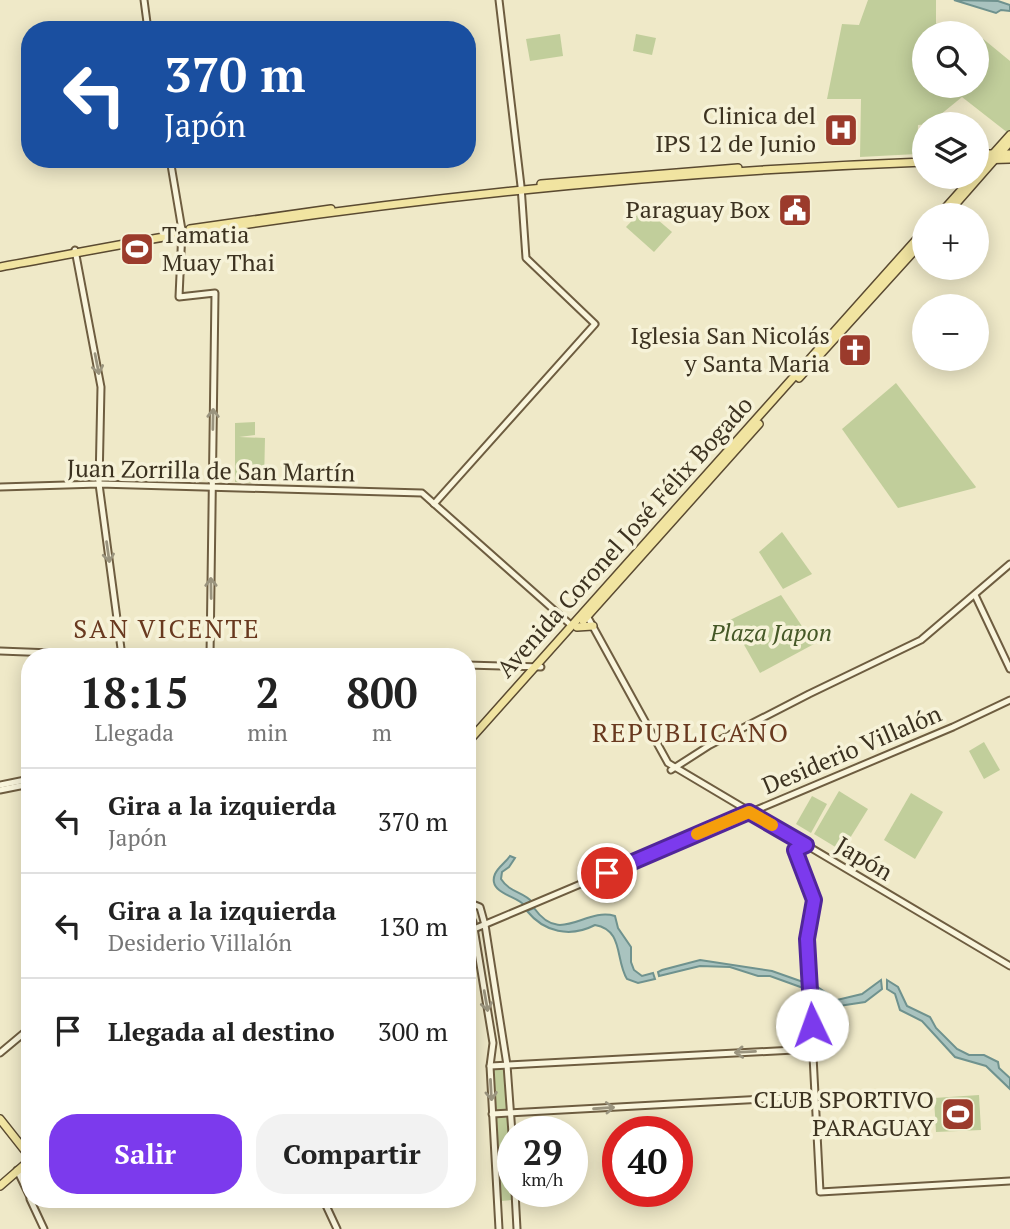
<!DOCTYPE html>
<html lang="es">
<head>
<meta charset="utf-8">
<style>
	body { margin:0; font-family:"PT Serif",serif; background:#f2f2f2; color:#222; height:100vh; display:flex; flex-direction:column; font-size:26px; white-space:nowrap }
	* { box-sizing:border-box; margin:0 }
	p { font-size:23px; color:#767676 }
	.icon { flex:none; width:38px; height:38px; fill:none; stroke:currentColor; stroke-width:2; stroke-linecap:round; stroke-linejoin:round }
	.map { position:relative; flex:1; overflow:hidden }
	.panel { position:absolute; left:21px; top:648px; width:455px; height:560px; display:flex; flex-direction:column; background:#fff; border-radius:28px; box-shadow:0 4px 18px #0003 }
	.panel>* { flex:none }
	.top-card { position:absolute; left:21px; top:21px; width:455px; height:147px; border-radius:28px; box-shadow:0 4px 18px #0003; background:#1a4fa0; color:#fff; overflow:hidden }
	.buttons { position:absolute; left:912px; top:21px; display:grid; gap:14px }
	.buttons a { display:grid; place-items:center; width:77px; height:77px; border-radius:50%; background:#fff; box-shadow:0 4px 18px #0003; font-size:35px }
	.speed { position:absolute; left:497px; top:1116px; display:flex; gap:14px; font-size:35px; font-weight:700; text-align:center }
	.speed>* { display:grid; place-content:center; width:91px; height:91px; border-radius:50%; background:#fff; box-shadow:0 4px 18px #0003; line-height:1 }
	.speed small { font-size:18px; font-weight:400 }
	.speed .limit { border:10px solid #d22; background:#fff; color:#111 }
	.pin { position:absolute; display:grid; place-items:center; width:60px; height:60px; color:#fff; margin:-30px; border:4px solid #fff; border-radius:50%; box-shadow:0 2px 7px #0007 }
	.me { position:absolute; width:77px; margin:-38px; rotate:357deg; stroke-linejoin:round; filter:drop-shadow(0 0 5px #0008) }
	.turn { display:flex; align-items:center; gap:24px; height:147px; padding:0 28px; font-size:32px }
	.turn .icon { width:91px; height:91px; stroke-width:2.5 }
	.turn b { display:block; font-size:49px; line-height:60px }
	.eta { display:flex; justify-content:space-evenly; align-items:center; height:119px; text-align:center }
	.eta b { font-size:42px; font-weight:800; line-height:49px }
	.cta { display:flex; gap:14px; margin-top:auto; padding:14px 28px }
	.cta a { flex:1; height:80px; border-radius:28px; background:#7c3aed; color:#fff; font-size:28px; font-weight:800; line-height:80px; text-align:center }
	.cta a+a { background:#f2f2f2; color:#222 }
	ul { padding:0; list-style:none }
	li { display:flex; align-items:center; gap:21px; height:105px; padding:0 28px; border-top:2px solid #e0e0e0 }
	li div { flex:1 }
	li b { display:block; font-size:26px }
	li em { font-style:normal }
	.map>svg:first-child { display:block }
	.green { fill:#c1ce9b }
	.water { fill:#a9c3bf; stroke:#6f928e; stroke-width:2 }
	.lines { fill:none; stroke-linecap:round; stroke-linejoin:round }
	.secondary-casing { stroke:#6e5d40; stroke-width:9 }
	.primary-casing { stroke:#5a4a31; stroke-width:10 }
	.secondary { stroke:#f9f5dc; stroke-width:5 }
	.primary { stroke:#f1e4a1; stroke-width:7 }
	.oneway { stroke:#9a947e }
	.route-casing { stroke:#51269a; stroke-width:18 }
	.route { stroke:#7c3aed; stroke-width:12 }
	.slow { stroke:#f59e0b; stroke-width:12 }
	.labels { text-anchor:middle; stroke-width:7; stroke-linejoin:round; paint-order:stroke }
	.poi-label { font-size:24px; fill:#3c3220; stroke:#f6f2d8; text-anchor:end }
	.street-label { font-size:24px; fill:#3c3220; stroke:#f6f2d8 }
	.park-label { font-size:24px; font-style:italic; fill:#455827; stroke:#f6f2d8 }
	.neighbourhood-label { font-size:26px; letter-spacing:2px; fill:#69391f; stroke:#f6f2d8 }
</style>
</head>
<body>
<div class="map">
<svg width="1010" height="1229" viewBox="0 0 1010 1229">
	<rect width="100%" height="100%" fill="#efe9c8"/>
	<g class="green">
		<path d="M868 0H936V23L944 33H924V86H976V33L1010 61V131L1008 133 962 97 929 124 918 125 917 154 860 157 861 99H827L842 24 859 25Z"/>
		<path d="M560 34 563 56 530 61 526 39Z"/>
		<path d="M636 34 656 38 652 55 633 51Z"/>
		<path d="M644 208 672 232 654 252 626 227Z"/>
		<path d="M896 383 976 487 975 488 898 508 842 429Z"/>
		<path d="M255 422V435L239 437 265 438 264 483 235 482V423Z"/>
		<path d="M782 532 812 574 783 589 759 552Z"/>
		<path d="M781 595 814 644 760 673 730 620Z"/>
		<path d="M984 742 1000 770 984 779 969 751Z"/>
		<path d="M839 791 868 809 842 851 814 834Z"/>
		<path d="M911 793 943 812 915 859 884 840Z"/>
		<path d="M812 796 827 804 811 833 796 824Z"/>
		<path d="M506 1069 508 1109 496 1110 494 1070Z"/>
		<path d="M979 1095 981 1130 936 1132 934 1098Z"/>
		<path d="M497 1118H508L510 1157H499Z"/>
		<path d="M510 1164 512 1200 501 1201 499 1165Z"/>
	</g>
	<g class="water">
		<path d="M954 0 998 1 1010 5V11L1001 10 996 13Z"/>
		<path d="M510 856 515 858 509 867 502 872 501 879C510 893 524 892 532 902L524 905C517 896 487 893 495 874 498 867 506 862 510 856Z"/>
		<path d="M534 908C561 946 584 907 615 916L618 928 631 947V962L634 970 642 976 653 973 655 979 638 983 627 979C615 960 624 930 595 925 570 938 544 932 527 911Z"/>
		<path d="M700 960 772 971 806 983V989L770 976H758L730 967 700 966 659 976 658 972 662 970Z"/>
		<path d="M881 980 882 989 865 1002 839 1006 829 1004 820 994 814 992 813 984 837 1000 862 994Z"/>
		<path d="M887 980 898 987 907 1006 930 1017 936 1028 957 1049 969 1055H984L998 1062 999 1068 1010 1078V1089L986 1066 955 1057 922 1021 900 1010 895 994 887 989Z"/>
	</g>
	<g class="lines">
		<g class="secondary-casing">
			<g id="secondary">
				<path d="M144 0 148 30"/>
				<path d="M170 159 182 230 179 297 215 293 210 656"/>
				<path d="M75 250 101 387 99 484 122 656"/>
				<path d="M0 487 99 484 422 493 572 626"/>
				<path d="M434 504 595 324 526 258 521 186 499 0"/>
				<path d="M975 595 1010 669"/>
				<path d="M586 614 668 763 1010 966"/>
				<path d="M0 651 130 656"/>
				<path d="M467 665 541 667"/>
				<path d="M671 770 710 745 809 694 921 640 1010 564"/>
				<path d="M0 785 30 779"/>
				<path d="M0 790 30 784"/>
				<path d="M806 845 795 851 814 900 807 939 820 1192 1010 1181"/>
				<path d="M467 906 475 905 480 907 485 925 507 1065 513 1147"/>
				<path d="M467 910 473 922 493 1043 490 1066 499 1229"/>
				<path d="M474 929 953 727 1010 700"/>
				<path d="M0 1053 30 1028"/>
				<path d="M490 1066 813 1049"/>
				<path d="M492 1114 816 1096"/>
				<path d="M17 1170 30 1197"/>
				<path d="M515 1192 517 1229"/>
				<path d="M30 1199 44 1229"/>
				<path d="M323 1199 337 1229"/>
			</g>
		</g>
		<g class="primary-casing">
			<g id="primary">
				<path d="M976 154H1010"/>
				<path d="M976 160 1010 159"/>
				<path d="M976 173 1010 135"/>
				<path d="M541 184 738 168"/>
				<path d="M939 215 973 177"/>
				<path d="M946 215 1010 142"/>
				<path d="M190 229 331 209"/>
				<path d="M0 267C61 256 121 244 182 234 427 196 676 171 924 162"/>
				<path d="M799 378 924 240"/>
				<path d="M583 621 759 424"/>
				<path d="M577 627 593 626"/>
				<path d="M467 743 924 231"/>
				<path d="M0 1119 30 1157"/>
				<path d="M0 1186 30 1160"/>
			</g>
		</g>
		<use href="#secondary" class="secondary"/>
		<use href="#primary" class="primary"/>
	</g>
	<defs><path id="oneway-shaft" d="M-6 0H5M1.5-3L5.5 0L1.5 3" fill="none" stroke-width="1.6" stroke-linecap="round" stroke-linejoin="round" transform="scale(1.75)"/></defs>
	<g class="oneway">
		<use href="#oneway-shaft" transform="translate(97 364) rotate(79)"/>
		<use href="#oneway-shaft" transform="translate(213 419) rotate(-89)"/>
		<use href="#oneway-shaft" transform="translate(108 552) rotate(82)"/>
		<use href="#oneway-shaft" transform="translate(211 588) rotate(-91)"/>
		<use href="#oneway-shaft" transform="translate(486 1001) rotate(80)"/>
		<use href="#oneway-shaft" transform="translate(745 1052) rotate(177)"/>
		<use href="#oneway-shaft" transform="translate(491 1090) rotate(87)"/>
		<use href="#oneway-shaft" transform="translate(604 1108) rotate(-4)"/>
	</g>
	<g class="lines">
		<g class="route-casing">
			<path id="route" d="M607 873 749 812 806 845 795 850 814 900 807 939 812 1025"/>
		</g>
		<use href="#route" class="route"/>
		<path class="slow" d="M697 834 749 812 772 825"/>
	</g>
	<defs>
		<g id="hospital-square" transform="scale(1.75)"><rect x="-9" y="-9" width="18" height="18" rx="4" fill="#9b3b2c" stroke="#f6f2d8"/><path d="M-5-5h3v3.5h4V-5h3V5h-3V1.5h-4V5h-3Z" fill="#fff"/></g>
		<g id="civic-square" transform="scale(1.75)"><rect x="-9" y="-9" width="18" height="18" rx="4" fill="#9b3b2c" stroke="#f6f2d8"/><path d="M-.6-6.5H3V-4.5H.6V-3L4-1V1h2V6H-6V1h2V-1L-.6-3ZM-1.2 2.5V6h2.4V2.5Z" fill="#fff"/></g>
		<g id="stadium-square" transform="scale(1.75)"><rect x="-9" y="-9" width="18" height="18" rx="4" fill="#9b3b2c" stroke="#f6f2d8"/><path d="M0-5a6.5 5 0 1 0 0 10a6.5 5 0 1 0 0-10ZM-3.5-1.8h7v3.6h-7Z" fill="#fff"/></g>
		<g id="church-square" transform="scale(1.75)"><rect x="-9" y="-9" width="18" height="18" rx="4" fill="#9b3b2c" stroke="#f6f2d8"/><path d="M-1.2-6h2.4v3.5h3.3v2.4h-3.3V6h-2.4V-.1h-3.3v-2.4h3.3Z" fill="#fff"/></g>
	</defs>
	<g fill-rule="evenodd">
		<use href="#hospital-square" x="841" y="130"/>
		<use href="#civic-square" x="795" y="210"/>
		<use href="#stadium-square" x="137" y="249"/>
		<use href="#church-square" x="855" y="350"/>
		<use href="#stadium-square" x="958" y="1114"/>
	</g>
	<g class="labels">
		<g class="poi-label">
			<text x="816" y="124">Clinica del<tspan x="816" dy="28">IPS 12 de Junio</tspan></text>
			<text x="770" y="218">Paraguay Box</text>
			<text x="162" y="243" text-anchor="start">Tamatia<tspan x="162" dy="28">Muay Thai</tspan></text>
			<text x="830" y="344">Iglesia San Nicolás<tspan x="830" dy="28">y Santa Maria</tspan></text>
			<text x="934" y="1108">CLUB SPORTIVO<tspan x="934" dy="28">PARAGUAY</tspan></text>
		</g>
		<g class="street-label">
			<text transform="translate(211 471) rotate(1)" y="8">Juan Zorrilla de San Martín</text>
			<text transform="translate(625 537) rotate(-48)" y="8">Avenida Coronel José Félix Bogado</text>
			<text transform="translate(852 750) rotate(-23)" y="8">Desiderio Villalón</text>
			<text transform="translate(864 859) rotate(31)" y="8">Japón</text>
		</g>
		<g class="park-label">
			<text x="771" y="641">Plaza Japon</text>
		</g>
		<g class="neighbourhood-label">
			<text x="167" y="638">SAN VICENTE</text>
			<text x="691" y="742">REPUBLICANO</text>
		</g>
	</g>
</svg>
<div class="buttons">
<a><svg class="icon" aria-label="search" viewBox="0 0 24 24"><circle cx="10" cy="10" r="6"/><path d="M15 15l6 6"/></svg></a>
<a><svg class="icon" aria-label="layers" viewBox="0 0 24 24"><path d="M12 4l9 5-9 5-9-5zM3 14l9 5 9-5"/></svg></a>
<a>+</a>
<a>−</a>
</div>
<div class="speed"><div>29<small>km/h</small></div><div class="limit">40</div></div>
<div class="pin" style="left:607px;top:873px;background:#d93025"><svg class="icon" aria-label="arrive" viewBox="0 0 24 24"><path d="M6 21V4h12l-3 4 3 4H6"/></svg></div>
<svg class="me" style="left:812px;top:1025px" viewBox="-20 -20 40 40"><circle r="19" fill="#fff"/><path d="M0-13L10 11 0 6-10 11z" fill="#7c3aed"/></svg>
<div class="top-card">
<div class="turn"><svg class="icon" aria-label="left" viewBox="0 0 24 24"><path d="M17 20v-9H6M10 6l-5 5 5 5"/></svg><div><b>370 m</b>Japón</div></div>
</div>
<section class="panel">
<div class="eta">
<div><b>18:15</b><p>Llegada</p></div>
<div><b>2</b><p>min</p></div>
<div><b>800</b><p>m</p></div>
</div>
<ul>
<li><svg class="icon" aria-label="left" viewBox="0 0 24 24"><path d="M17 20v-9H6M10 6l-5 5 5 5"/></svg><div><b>Gira a la izquierda</b><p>Japón</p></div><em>370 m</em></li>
<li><svg class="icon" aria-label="left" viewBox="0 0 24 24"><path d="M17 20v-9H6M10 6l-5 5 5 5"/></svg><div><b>Gira a la izquierda</b><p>Desiderio Villalón</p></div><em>130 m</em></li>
<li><svg class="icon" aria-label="arrive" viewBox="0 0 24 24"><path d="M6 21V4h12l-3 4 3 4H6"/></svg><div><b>Llegada al destino</b></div><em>300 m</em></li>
</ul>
<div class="cta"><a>Salir</a><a>Compartir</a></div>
</section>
</div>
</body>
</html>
